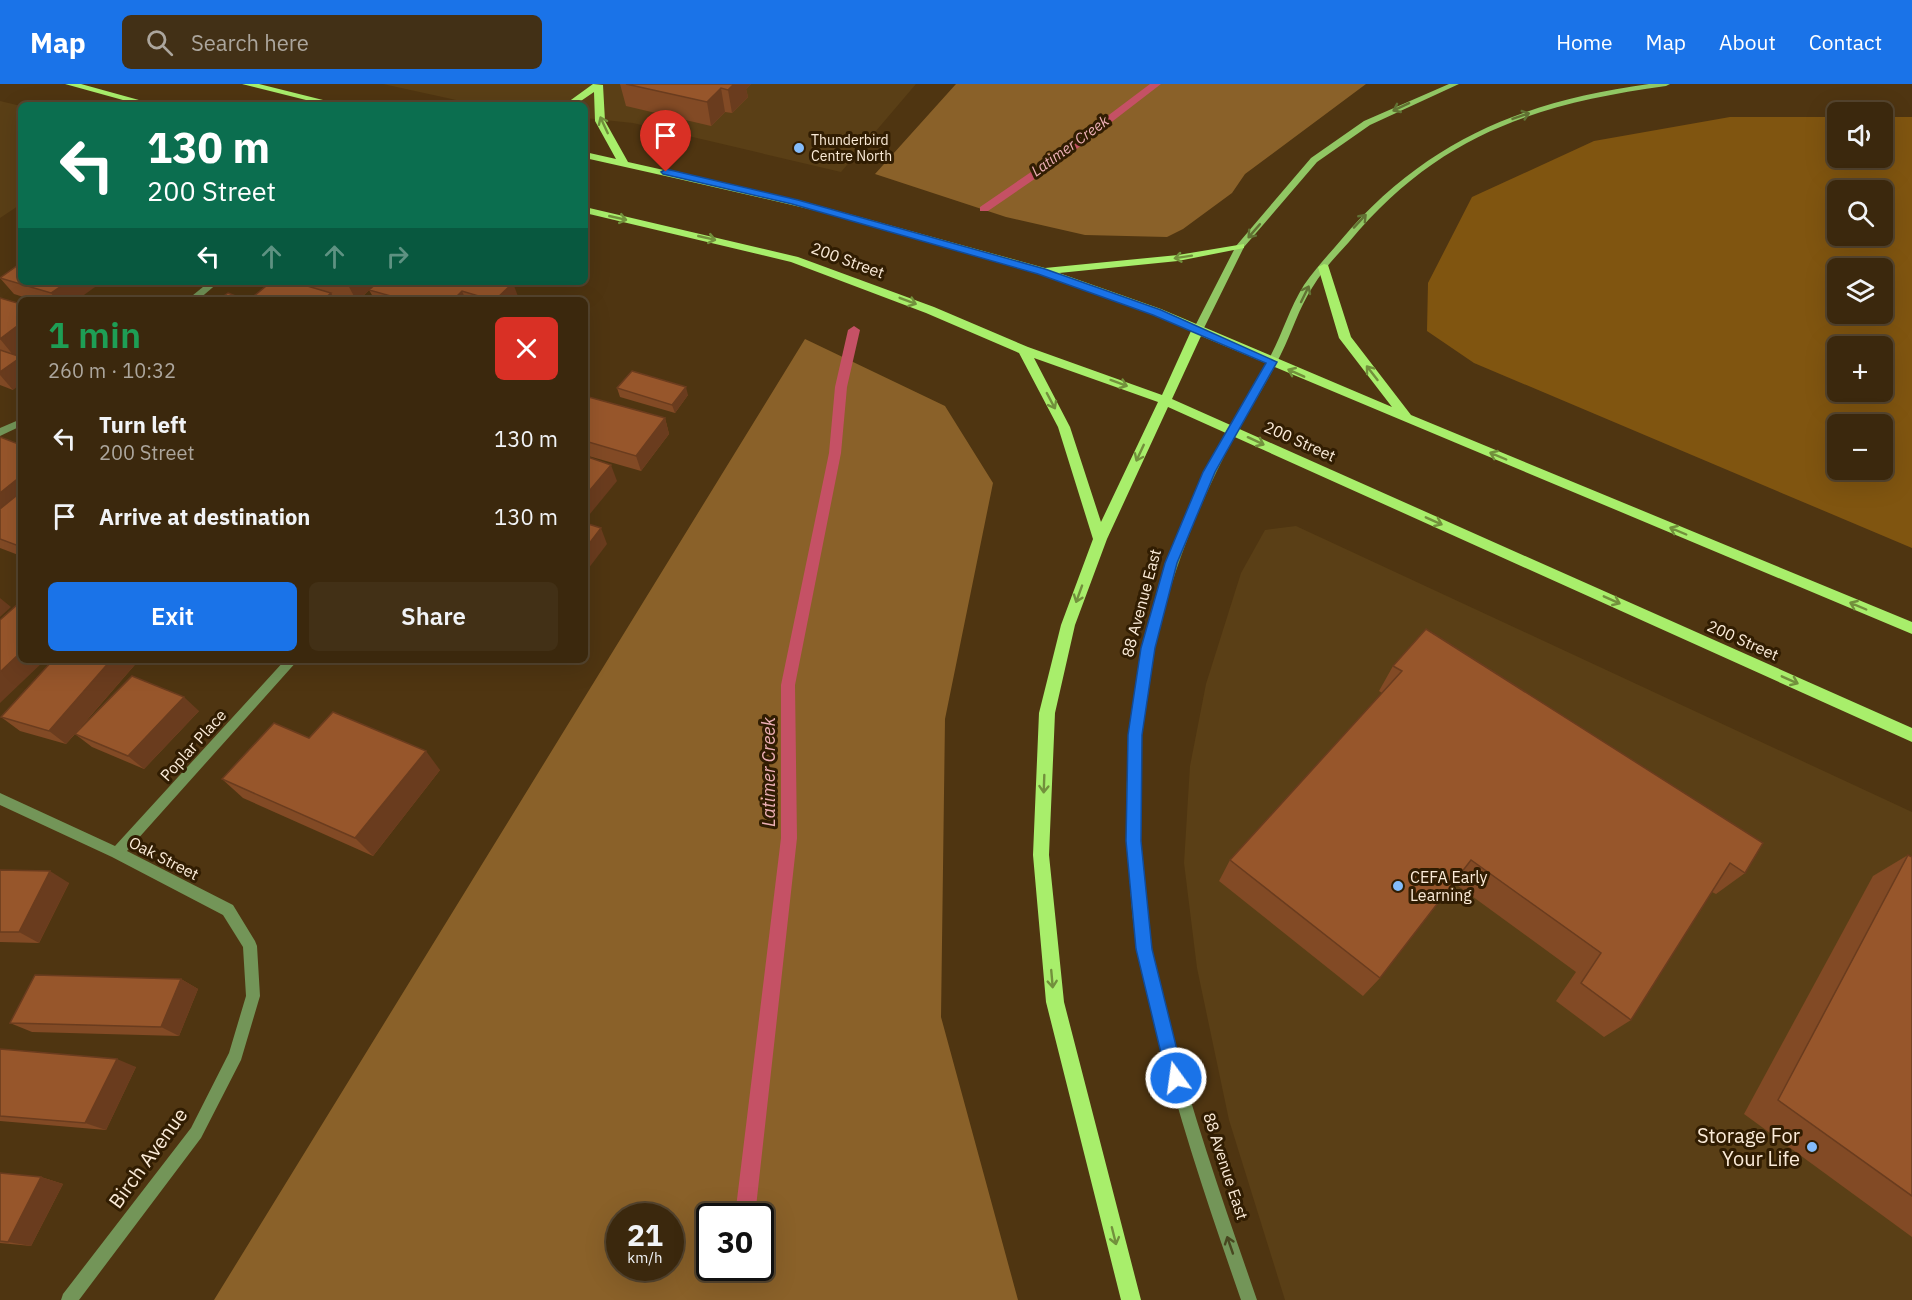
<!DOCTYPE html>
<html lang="en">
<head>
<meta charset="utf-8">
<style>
	body { margin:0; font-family:"IBM Plex Sans",sans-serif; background:#423016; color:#f1f3f6; height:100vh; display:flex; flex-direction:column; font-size:22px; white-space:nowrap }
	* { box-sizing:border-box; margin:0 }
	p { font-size:20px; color:#aca69d }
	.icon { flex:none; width:33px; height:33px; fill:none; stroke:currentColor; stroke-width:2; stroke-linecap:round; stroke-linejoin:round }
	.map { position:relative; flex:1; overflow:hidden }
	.panel { position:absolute; left:18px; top:213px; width:570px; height:366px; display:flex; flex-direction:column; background:#3b280d; border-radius:9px; box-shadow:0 6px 24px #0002,0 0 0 2px #54442e }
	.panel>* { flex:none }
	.top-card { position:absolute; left:18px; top:18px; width:570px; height:183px; border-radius:9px; box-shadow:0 6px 24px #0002,0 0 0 2px #54442e; background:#0b6e4f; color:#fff; overflow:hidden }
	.tools { position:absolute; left:1827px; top:18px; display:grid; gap:12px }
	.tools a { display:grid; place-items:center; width:66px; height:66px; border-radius:9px; background:#3b280d; box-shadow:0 6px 24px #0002,0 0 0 2px #54442e; font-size:30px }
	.speed { position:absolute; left:606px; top:1119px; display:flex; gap:12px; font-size:30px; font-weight:700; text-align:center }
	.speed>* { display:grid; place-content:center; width:78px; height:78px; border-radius:50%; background:#3b280d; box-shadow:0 6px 24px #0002,0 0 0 2px #54442e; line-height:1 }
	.speed small { font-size:15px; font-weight:400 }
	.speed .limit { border:3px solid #111; border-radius:9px; background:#fff; color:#111 }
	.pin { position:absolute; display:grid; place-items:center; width:51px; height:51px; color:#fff; margin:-62px -26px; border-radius:50% 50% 50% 0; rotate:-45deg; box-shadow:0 0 6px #0007 }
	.pin .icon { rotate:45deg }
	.me { position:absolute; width:66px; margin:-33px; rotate:346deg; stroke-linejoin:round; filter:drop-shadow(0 0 4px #0008) }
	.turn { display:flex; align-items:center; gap:21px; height:126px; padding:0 30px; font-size:27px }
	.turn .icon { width:78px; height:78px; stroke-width:2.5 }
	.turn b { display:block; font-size:42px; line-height:51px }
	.lanes { display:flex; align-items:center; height:57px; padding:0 30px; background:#0003; justify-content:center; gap:30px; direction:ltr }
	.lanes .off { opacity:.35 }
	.round { display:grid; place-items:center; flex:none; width:63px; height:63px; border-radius:9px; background:#423016 }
	.overview { display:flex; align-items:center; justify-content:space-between; height:102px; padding:0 30px }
	h1 { font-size:36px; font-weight:600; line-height:45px; color:#1e9e55 }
	.primary-button { display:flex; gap:12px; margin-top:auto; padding:12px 30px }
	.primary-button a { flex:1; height:69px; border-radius:9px; background:#1a73e8; color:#fff; font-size:24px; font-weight:600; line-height:69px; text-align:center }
	.primary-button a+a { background:#423016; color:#f1f3f6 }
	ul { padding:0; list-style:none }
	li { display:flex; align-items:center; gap:18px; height:78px; padding:0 30px }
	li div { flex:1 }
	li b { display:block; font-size:22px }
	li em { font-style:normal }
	header { display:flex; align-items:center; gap:36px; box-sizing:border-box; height:84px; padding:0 30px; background:#1a73e8; color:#fff }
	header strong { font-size:28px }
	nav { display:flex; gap:33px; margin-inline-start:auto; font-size:21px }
	.search { width:420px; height:54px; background:#423016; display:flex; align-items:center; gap:15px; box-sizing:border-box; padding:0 21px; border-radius:9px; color:#aca69d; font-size:22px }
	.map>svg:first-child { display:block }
	.built { fill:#5a3f16 }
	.green { fill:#805510; fill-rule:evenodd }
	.forest { fill:#8a6129; fill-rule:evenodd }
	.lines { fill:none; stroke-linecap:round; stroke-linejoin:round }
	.stream { fill:#c55165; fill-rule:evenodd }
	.service { fill:#739558; fill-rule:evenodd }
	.minor { fill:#739558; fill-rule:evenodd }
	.secondary { fill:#91c764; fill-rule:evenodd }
	.primary { fill:#a8ee6b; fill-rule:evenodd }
	.wall { fill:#824a25 }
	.shaded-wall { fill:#6a3c1e }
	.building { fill:#97562b; stroke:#6a3c1e; stroke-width:1.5 }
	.oneway { stroke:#617233 }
	.oneway2 { stroke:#72903c }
	.oneway3 { stroke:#484720 }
	.route { fill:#1a73e8; stroke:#114b97; stroke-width:1.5 }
	.poi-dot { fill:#84bcfb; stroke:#311d02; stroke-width:2 }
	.labels { text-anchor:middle; stroke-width:6; stroke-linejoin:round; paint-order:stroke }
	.far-poi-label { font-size:14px; fill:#fbebd8; stroke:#311d02; text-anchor:start }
	.far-water-label { font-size:15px; font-style:italic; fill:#edb0b6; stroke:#311d02 }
	.street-label { font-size:16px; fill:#fbebd8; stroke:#311d02 }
	.poi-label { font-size:16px; fill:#fbebd8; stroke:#311d02; text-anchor:start }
	.water-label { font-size:18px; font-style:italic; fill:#edb0b6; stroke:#311d02 }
	.near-poi-label { font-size:20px; fill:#fbebd8; stroke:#311d02; text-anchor:end }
	.near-street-label { font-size:20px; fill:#fbebd8; stroke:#311d02 }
</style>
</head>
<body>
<header>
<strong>Map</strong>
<div class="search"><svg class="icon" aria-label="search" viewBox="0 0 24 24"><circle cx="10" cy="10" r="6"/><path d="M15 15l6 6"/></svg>Search here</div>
<nav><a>Home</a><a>Map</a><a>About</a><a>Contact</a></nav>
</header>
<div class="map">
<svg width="1912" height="1216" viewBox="0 0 1912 1216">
	<rect width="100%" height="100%" fill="#4f3511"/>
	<g class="built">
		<path d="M383 0H916L841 88 633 39 585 34V21H479Z"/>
		<path d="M0 17 21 22V120L0 134Z"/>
		<path d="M1296 442 1912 728V1216H1285L1229 1036 1197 884 1184 779 1190 682 1206 600 1241 489 1265 446Z"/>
	</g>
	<path class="green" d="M1730 33H1837L1838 74H1882L1883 33H1912V464L1474 279 1427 247 1428 199 1472 113 1594 57ZM1838 106H1882V152H1838ZM1838 184H1882V230H1838ZM1838 262H1882V308H1838ZM1838 340H1882V386H1838Z"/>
	<g class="forest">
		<path d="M956 0H1366L1245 90 1232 109 1183 145 1167 153 1085 151 1006 133 875 90Z"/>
		<path d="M805 255 945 322 993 399 945 635 941 933 1018 1216H214ZM620 1132H670V1184H620ZM710 1132H760V1184H710Z"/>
	</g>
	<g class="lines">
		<g class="stream">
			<path d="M1150 0H1161L1061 77 988 127H980V123L1053 73Z"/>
			<path d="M854 242 860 246 847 303 841 369 795 601 797 754 755 1132H735L781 754V601L829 369 835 303 848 246Z"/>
		</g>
		<g class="service">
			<path d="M209 198H219L198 216H187Z"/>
			<path d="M21 335V342L0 352V344Z"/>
			<path d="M285 576H298L127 767 233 821 255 857 257 862 260 912 241 976 201 1054 79 1216H61L63 1210 191 1044 229 969 246 912 243 863 223 831 112 773 0 721V709L115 762Z"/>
		</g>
		<path class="minor" d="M1233 342 1238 346C1164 483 1131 613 1141 769 1143 804 1146 839 1153 873 1157 897 1164 920 1170 943 1194 1036 1226 1126 1257 1216H1241C1210 1127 1180 1038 1157 947 1151 922 1143 897 1138 872 1132 838 1130 803 1128 768 1119 612 1153 482 1228 346Z"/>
		<g class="secondary">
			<path d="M1449 0H1459L1370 41 1317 78 1244 163 1203 246 1198 249 1195 248 1193 246 1236 162 1311 74 1364 37Z"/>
			<path d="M1649 0H1670L1666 2C1534 20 1437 52 1349 158 1336 172 1322 187 1312 204 1299 224 1292 248 1281 270 1268 297 1252 322 1237 348H1229L1228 346C1242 321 1258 297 1271 271 1283 248 1290 223 1304 201 1315 185 1329 170 1341 156 1425 57 1523 17 1649 0Z"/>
		</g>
		<g class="primary">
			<path d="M65 0H81L157 21H141Z"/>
			<path d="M242 0H259L343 21H326Z"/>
			<path d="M593 0 603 1 605 37 628 78 798 116 1045 184 1178 171 1244 160V164L1178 177 1059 189 1161 225 1392 323 1339 254 1318 183 1324 180 1328 181 1351 253 1411 331 1912 538V550L1201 252 1172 315 1912 644V658L1168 323 1107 455 1075 541 1055 629 1049 771 1064 918 1141 1216H1121L1046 918 1033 771 1039 629 1061 541 1093 455 1058 343 1019 269 926 229 791 178 585 129V123L798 173 934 223 1028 263 1162 311 1191 247C999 163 789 120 585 74V68L616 75 595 37 594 8 575 21H564ZM1034 274 1158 318 1101 438 1070 343Z"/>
		</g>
	</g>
	<g class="wall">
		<path d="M620 0H751L746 5 748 13 732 29 725 28 711 42 626 22Z"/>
		<path d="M0 194 77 216H33L14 210Z"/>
		<path d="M271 198H468L519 215 375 216 369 206 360 215H347L332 211 335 216H249Z"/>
		<path d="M0 214 15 271 13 306 0 301Z"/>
		<path d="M617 304 688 311 675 329 620 313Z"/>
		<path d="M585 312 665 334 669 350 641 387 585 371Z"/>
		<path d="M0 353 21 361V472L0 464Z"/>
		<path d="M1426 545 1745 789 1716 810 1712 808 1631 936 1604 953 1556 917 1576 888 1454 799 1380 894 1363 912 1219 797 1230 776 1382 609 1379 607 1393 582Z"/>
		<path d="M53 576H139L81 643 199 627 144 685 92 663 75 650 66 660 20 647 1 633Z"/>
		<path d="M309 654 440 686 373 772 243 714 222 695Z"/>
		<path d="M1908 771 1912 773V1153L1744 1030 1873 792Z"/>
		<path d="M0 786 69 799 39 859 0 858Z"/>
		<path d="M181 895 198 905 179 952 32 948 10 939Z"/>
		<path d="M0 965 136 983 106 1046 0 1037Z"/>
		<path d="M0 1089 41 1093 63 1100 31 1162 0 1159Z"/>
	</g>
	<g class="shaded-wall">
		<path d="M734 0H751L746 5 748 13 732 29 728 6Z"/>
		<path d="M721 4 725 28 711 42 707 18Z"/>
		<path d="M67 198H102L77 216H56L51 209Z"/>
		<path d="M351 198H378L358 216H356L348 201Z"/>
		<path d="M513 199 519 215V216H495Z"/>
		<path d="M462 207 466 216H453Z"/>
		<path d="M331 209 335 216H323Z"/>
		<path d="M21 239V266L14 272 0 255Z"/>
		<path d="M21 273V300L13 306 0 291V288Z"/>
		<path d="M686 303 688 311 675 329 672 321Z"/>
		<path d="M665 334 669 350 641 387 636 372Z"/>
		<path d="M611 381 617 397 585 436V412Z"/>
		<path d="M21 392V421L0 430V409Z"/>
		<path d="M601 444 607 460 585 489V465Z"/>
		<path d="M21 457V465L16 461Z"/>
		<path d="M0 514 11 523 0 533Z"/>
		<path d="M21 568V576H45L0 619V588Z"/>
		<path d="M111 576H139L66 660 49 647Z"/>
		<path d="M184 613 199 627 144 685 128 672Z"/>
		<path d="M426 667 440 686 373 772 355 754Z"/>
		<path d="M50 787 69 799 39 859 19 848Z"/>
		<path d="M181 895 198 905 179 952 161 943Z"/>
		<path d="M117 975 136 983 106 1046 85 1039Z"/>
		<path d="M41 1093 63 1100 31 1162 8 1158Z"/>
	</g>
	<g class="building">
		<path d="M626 0H734L728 6 721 4 707 18Z"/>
		<path d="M21 179V198H67L51 209 0 194Z"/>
		<path d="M271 198H294L331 209 323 216H249Z"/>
		<path d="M338 198H351L348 201Z"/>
		<path d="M378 198H468L473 200 475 198H510L513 199 495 216H492L462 207 453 216H405L369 206Z"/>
		<path d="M228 209 245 216H218Z"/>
		<path d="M350 212 365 216H345Z"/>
		<path d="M0 214 21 220V239L0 255Z"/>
		<path d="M0 266 21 273 0 288Z"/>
		<path d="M632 287 686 303 672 321 617 304Z"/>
		<path d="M585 312 665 334 636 372 585 357Z"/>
		<path d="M0 353 21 361V392L0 409Z"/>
		<path d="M585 372 611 381 585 412Z"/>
		<path d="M21 408V457L16 461 0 455V425Z"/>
		<path d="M585 439 601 444 585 465Z"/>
		<path d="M18 520 21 522V568L0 588V536Z"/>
		<path d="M1426 545 1763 759 1745 789 1730 779 1631 936 1581 899 1601 869 1471 776 1380 894 1230 776 1402 587 1393 582Z"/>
		<path d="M53 576H111L49 647 1 633Z"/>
		<path d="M132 592 184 613 128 672 75 650Z"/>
		<path d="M333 628 426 667 355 754 222 695 274 639 309 654Z"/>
		<path d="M1908 771 1912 773V1112L1778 1016Z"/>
		<path d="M0 786 50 787 19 848H0Z"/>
		<path d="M35 891 181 895 161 943 10 939Z"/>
		<path d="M0 965 117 975 85 1039 0 1032Z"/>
		<path d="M0 1089 41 1093 8 1158 0 1157Z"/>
	</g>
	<defs><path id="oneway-shaft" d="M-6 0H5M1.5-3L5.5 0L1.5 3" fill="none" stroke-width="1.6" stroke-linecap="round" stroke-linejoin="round" transform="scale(1.5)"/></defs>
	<g class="oneway">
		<use href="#oneway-shaft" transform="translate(1401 23) rotate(155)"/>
		<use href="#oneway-shaft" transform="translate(1521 32) rotate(-19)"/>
		<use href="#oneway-shaft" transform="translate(1360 137) rotate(-47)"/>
		<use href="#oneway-shaft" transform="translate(1254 147) rotate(131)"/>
		<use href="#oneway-shaft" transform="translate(1305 210) rotate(-64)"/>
	</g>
	<g class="oneway2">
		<use href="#oneway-shaft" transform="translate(604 41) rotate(-115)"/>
		<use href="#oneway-shaft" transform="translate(618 134) rotate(13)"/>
		<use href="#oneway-shaft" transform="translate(707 154) rotate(13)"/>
		<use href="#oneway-shaft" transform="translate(1183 173) rotate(171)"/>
		<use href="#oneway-shaft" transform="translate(908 217) rotate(21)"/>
		<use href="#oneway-shaft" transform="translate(1296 289) rotate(-156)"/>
		<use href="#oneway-shaft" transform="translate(1372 289) rotate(-128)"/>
		<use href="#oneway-shaft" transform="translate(1119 299) rotate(20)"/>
		<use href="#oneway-shaft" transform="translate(1051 317) rotate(62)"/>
		<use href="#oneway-shaft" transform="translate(1256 357) rotate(25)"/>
		<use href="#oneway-shaft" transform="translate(1140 369) rotate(115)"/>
		<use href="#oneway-shaft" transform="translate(1498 372) rotate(-157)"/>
		<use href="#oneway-shaft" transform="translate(1434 437) rotate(24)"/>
		<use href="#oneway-shaft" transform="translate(1678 447) rotate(-157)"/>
		<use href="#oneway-shaft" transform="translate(1079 510) rotate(110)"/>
		<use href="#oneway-shaft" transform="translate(1612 516) rotate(24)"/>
		<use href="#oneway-shaft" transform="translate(1858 522) rotate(-157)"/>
		<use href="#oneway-shaft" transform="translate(1790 596) rotate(24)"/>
		<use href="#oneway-shaft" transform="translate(1044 700) rotate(92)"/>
		<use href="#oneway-shaft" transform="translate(1052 895) rotate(85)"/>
		<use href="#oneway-shaft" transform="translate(1114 1152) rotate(76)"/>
	</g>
	<use class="oneway3" href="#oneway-shaft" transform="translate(1230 1161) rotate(-109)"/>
	<path class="route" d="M666 85 798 116 1045 185 1161 226 1277 278 1215 388 1177 479 1155 564 1142 651 1141 757 1152 865 1184 994 1182 1000 1176 1002 1170 1000 1167 994 1136 865 1126 757 1128 651 1141 564 1165 479 1203 388 1266 279 1153 231 1038 190 792 120 663 90 661 88Z"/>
	<g class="poi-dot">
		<circle cx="799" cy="64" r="6"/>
		<circle cx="1398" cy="802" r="6"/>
		<circle cx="1812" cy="1063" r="6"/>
	</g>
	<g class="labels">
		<g class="far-poi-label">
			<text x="811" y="61">Thunderbird<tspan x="811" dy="16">Centre North</tspan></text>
		</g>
		<g class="far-water-label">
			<text transform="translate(1070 62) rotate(-36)" y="5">Latimer Creek</text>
		</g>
		<g class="street-label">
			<text transform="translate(848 176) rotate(20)" y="6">200 Street</text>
			<text transform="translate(1300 357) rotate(24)" y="6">200 Street</text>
			<text transform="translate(1141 519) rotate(-75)" y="6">88 Avenue East</text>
			<text transform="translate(1743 556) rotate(24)" y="6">200 Street</text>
			<text transform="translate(193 661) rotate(-48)" y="6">Poplar Place</text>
			<text transform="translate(164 774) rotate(27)" y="6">Oak Street</text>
			<text transform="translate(1226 1082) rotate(72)" y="6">88 Avenue East</text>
		</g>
		<g class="poi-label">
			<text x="1410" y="799">CEFA Early<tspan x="1410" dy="18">Learning</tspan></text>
		</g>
		<g class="water-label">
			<text transform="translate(769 688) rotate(-90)" y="6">Latimer Creek</text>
		</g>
		<g class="near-poi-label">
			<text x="1800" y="1059">Storage For<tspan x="1800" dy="23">Your Life</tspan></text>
		</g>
		<g class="near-street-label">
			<text transform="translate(148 1074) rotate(-54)" y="7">Birch Avenue</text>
		</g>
	</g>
</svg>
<div class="tools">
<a><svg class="icon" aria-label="sound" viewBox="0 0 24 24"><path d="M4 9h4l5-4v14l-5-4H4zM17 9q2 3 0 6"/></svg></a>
<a><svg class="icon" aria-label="search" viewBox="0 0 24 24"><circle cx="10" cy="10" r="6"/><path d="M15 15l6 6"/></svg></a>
<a><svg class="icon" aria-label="layers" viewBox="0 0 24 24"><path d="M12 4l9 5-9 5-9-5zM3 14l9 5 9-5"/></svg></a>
<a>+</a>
<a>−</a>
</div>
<div class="speed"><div>21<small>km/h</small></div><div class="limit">30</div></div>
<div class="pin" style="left:666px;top:88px;background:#d93025"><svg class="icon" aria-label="arrive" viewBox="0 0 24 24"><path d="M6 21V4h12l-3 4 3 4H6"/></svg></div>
<svg class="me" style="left:1176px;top:994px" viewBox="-20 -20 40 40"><circle r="17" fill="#1a73e8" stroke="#fff" stroke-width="3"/><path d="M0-11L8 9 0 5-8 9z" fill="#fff"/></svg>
<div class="top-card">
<div class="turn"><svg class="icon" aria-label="left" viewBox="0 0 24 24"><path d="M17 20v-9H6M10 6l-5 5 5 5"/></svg><div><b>130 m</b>200 Street</div></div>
<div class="lanes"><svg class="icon" aria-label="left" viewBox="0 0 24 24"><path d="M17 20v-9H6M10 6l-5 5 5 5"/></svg><svg class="icon off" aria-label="ahead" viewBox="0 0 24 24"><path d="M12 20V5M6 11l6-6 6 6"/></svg><svg class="icon off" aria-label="ahead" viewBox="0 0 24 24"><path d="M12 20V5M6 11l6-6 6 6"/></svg><svg class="icon off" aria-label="right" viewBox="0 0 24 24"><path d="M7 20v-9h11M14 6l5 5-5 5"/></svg></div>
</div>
<section class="panel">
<div class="overview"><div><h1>1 min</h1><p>260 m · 10:32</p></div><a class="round" style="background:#d93025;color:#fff"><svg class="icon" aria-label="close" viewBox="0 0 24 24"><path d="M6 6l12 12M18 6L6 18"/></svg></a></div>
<ul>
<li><svg class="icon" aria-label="left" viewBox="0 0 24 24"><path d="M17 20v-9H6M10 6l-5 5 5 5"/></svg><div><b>Turn left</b><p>200 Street</p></div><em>130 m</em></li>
<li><svg class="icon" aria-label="arrive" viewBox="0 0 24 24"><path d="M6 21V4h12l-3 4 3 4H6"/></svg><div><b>Arrive at destination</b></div><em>130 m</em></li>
</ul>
<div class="primary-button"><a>Exit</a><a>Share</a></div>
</section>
</div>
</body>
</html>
